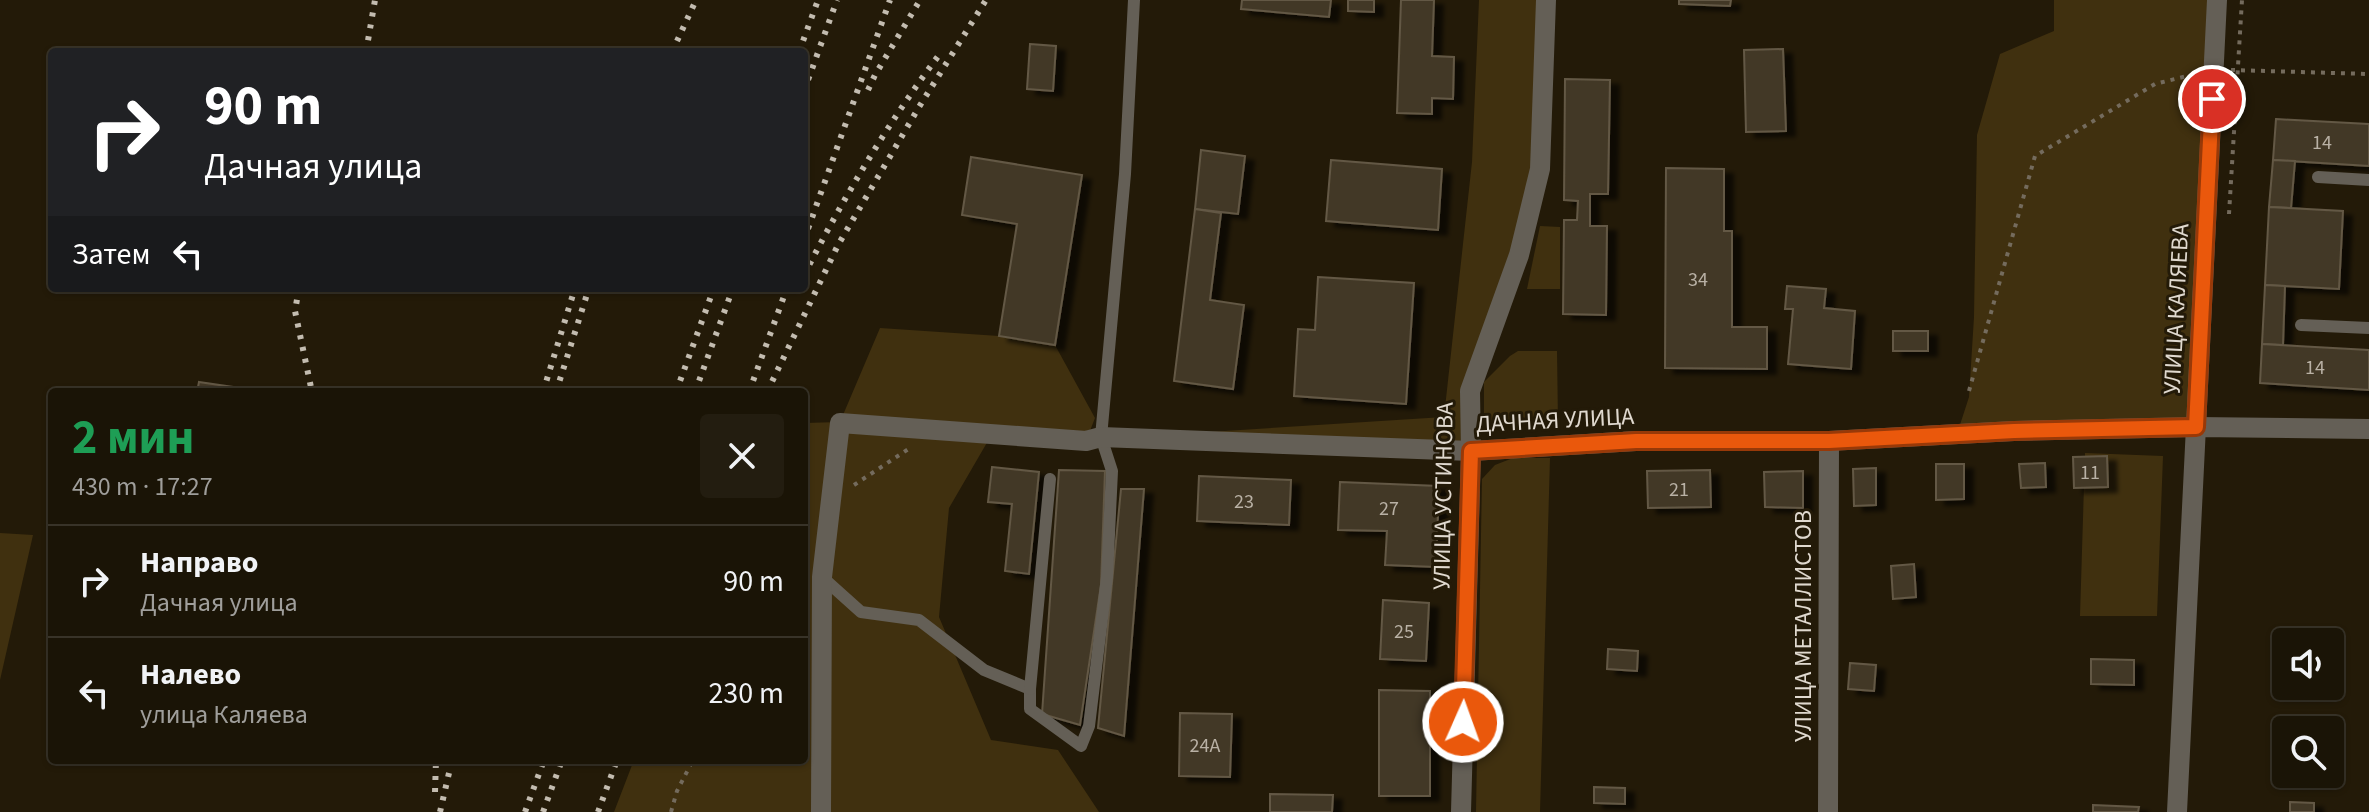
<!DOCTYPE html>
<html lang="ru">
<head>
<meta charset="utf-8">
<style>
	body { margin:0; font-family:"Source Sans 3",sans-serif; background:#231d10; color:#f1f3f6; height:100vh; display:flex; flex-direction:column; font-size:30px; white-space:nowrap }
	* { box-sizing:border-box; margin:0 }
	p { font-size:26px; color:#9f9e9b }
	.icon { flex:none; width:44px; height:44px; fill:none; stroke:currentColor; stroke-width:2; stroke-linecap:round; stroke-linejoin:round }
	.map { position:relative; flex:1; overflow:hidden }
	.details { position:absolute; left:48px; top:388px; width:760px; height:376px; display:flex; flex-direction:column; background:#1a1406; border-radius:8px; box-shadow:0 2px 6px #0004,0 0 0 2px #383328 }
	.details>* { flex:none }
	.guide { position:absolute; left:48px; top:48px; width:760px; height:244px; border-radius:8px; box-shadow:0 2px 6px #0004,0 0 0 2px #383328; background:#202124; color:#fff; overflow:hidden }
	.buttons { position:absolute; left:2272px; top:628px; display:grid; gap:16px }
	.buttons a { display:grid; place-items:center; width:72px; height:72px; border-radius:8px; background:#1a1406; box-shadow:0 2px 6px #0004,0 0 0 2px #383328; font-size:40px }
	.pin { position:absolute; display:grid; place-items:center; width:68px; height:68px; color:#fff; margin:-34px; border:4px solid #fff; border-radius:50%; box-shadow:0 2px 8px #0007 }
	.me { position:absolute; width:88px; margin:-44px; rotate:2deg; stroke-linejoin:round; filter:drop-shadow(0 0 6px #0008) }
	.turn { display:flex; align-items:center; gap:28px; height:168px; padding:0 24px; font-size:36px }
	.turn .icon { width:104px; height:104px; stroke-width:2.5 }
	.turn b { display:block; font-size:56px; line-height:68px }
	.then { display:flex; align-items:center; height:76px; padding:0 24px; background:#0003; gap:16px; font-size:30px }
	.round { display:grid; place-items:center; flex:none; width:84px; height:84px; border-radius:8px; background:#231d10 }
	.overview { display:flex; align-items:center; justify-content:space-between; height:136px; padding:0 24px }
	h1 { font-size:48px; font-weight:700; line-height:60px; color:#1e9e55 }
	ul { padding:0; list-style:none }
	li { display:flex; align-items:center; gap:24px; height:112px; padding:0 24px; border-top:2px solid #383328 }
	li div { flex:1 }
	li b { display:block; font-size:30px }
	li em { font-style:normal }
	.map>svg:first-child { display:block }
	.green { fill:#40300f }
	.building { fill:#433927; stroke:#635845; stroke-width:2; filter:url(#shadow) }
	.lines { fill:none; stroke-linecap:round; stroke-linejoin:round }
	.path { stroke:#746b5d; stroke-width:4; stroke-dasharray:4 6; stroke-linecap:butt }
	.service { stroke:#645f56; stroke-width:12 }
	.minor { stroke:#645f56; stroke-width:20 }
	.tertiary { stroke:#645f56; stroke-width:20 }
	.rail { stroke:#c3bcb0; stroke-width:6; stroke-dasharray:4 8; stroke-linecap:butt }
	.route-casing { stroke:#983908; stroke-width:20 }
	.route { stroke:#ea580c; stroke-width:14 }
	.labels { text-anchor:middle; stroke-width:6; stroke-linejoin:round; paint-order:stroke }
	.number-label { font-size:20px; fill:#b9b1a5 }
	.street-label { font-size:24px; fill:#e0d9cf; stroke:#231a08 }
</style>
</head>
<body>
<div class="map">
<svg width="2369" height="812" viewBox="0 0 2369 812">
	<defs>
		<filter id="shadow"><feDropShadow dx="9" dy="5" stdDeviation="2" flood-color="#0009"/></filter>
	</defs>
	<rect width="100%" height="100%" fill="#231a08"/>
	<g class="green">
		<path d="M1479 0H1546L1540 169 1470 391 1466 446 1193 433 1444 417 1472 162Z"/>
		<path d="M2054 0H2217L2196 427 1957 434 1969 397 1974 317 1977 135 2000 54 2054 31Z"/>
		<path d="M1540 226 1560 227V289H1527Z"/>
		<path d="M880 328 999 336 1055 345 1095 418 1086 441 992 434 949 508 939 617 991 740 1058 750 1099 812H614L634 760H804V423L840 422Z"/>
		<path d="M1518 351H1557L1558 424H1484V382L1510 356Z"/>
		<path d="M2085 453 2163 456 2157 616H2080Z"/>
		<path d="M1513 458H1550L1540 812H1476L1482 479 1495 465Z"/>
		<path d="M0 533 33 535 0 680Z"/>
	</g>
	<g class="building">
		<path d="M1242 0H1331L1329 17 1241 9Z"/>
		<path d="M1348 0H1374V12L1348 11Z"/>
		<path d="M1401 0H1434L1432 56 1454 57 1453 99 1432 98V114L1397 113Z"/>
		<path d="M1679 0H1731L1730 6 1679 4Z"/>
		<path d="M1030 44 1056 46 1053 91 1027 89Z"/>
		<path d="M1783 49 1786 131 1746 132 1744 50Z"/>
		<path d="M1565 79 1610 80 1608 194H1590V226H1607L1606 315 1563 314 1564 220H1577L1578 201 1564 200Z"/>
		<path d="M2276 119 2369 124V166L2273 160Z"/>
		<path d="M1201 150 1245 156 1238 214 1195 209Z"/>
		<path d="M971 157 1082 175 1055 345 999 336 1017 224 962 215Z"/>
		<path d="M1331 160 1442 169 1438 230 1326 221Z"/>
		<path d="M2273 160 2295 161 2291 208 2269 207Z"/>
		<path d="M1666 168 1724 169V231H1732V327H1767V369L1665 368Z"/>
		<path d="M2269 207 2343 211 2339 289 2265 285Z"/>
		<path d="M1195 209 1221 213 1210 300 1244 305 1233 389 1174 381Z"/>
		<path d="M1318 277 1414 283 1406 404 1294 396 1298 329 1315 330Z"/>
		<path d="M2265 285 2285 286 2283 345 2262 344Z"/>
		<path d="M1787 286 1826 289 1824 308 1855 311 1851 369 1788 364 1793 309H1785Z"/>
		<rect x="1893" y="331" width="35" height="20"/>
		<path d="M2262 344 2369 350V390L2260 383Z"/>
		<path d="M199 382 267 392H197Z"/>
		<path d="M2107 456 2108 487 2074 488 2073 457Z"/>
		<path d="M2045 463 2046 487 2021 488 2019 464Z"/>
		<path d="M1936 464H1964V499L1936 500Z"/>
		<path d="M992 467 1039 472 1029 574 1005 571 1012 504 988 502Z"/>
		<path d="M1876 468V505L1854 506 1853 469Z"/>
		<path d="M1059 470 1105 471 1101 585 1080 725 1042 714Z"/>
		<path d="M1710 470 1711 507 1648 508 1647 471Z"/>
		<path d="M1803 471V508L1765 507 1764 472Z"/>
		<path d="M1199 476 1291 480 1289 525 1197 521Z"/>
		<path d="M1340 482 1439 486 1436 567 1385 565 1387 531 1338 530Z"/>
		<path d="M1121 489H1144L1124 736 1098 728Z"/>
		<path d="M1914 564 1916 597 1893 599 1891 566Z"/>
		<path d="M1383 600 1429 603 1426 661 1380 659Z"/>
		<path d="M1608 649 1638 651 1637 671 1607 669Z"/>
		<path d="M2091 659 2134 660V685L2091 684Z"/>
		<path d="M1850 663 1876 665 1874 691 1848 689Z"/>
		<path d="M1379 690 1430 691V796H1379Z"/>
		<path d="M1180 713 1232 714 1230 777 1179 776Z"/>
		<path d="M1594 787 1625 788V804L1594 803Z"/>
		<path d="M1270 794 1333 795 1332 812H1270Z"/>
		<path d="M2290 802 2314 803V812H2290Z"/>
		<path d="M2093 805 2139 807 2138 812H2093Z"/>
	</g>
	<g class="lines">
		<g class="path">
			<path d="M2231 70 2369 74"/>
			<path d="M2229 214 2242 0"/>
			<path d="M1969 391 2035 156 2155 84 2195 74"/>
			<path d="M854 485 910 448"/>
			<path d="M671 812 677 791 693 760"/>
		</g>
		<g class="service">
			<path d="M2318 177 2369 180"/>
			<path d="M2301 325 2369 328"/>
			<path d="M822 577 861 612 919 620 984 670 1030 689V709L1081 746 1089 726 1107 577 1112 471 1101 437 1125 174 1134 0"/>
			<path d="M1030 689 1050 479"/>
		</g>
		<g class="minor">
			<path d="M821 812 822 577 840 423 1086 441 1101 437 1471 451 1636 441H1829L2014 431 2196 427 2369 429"/>
			<path d="M1828 812 1829 441"/>
		</g>
		<g class="tertiary">
			<path d="M1461 812 1471 451 1470 391 1519 255 1540 169 1546 0"/>
			<path d="M2177 812 2217 0"/>
		</g>
		<g class="rail">
			<path d="M366 52 375 0"/>
			<path d="M672 52 696 0"/>
			<path d="M799 52 818 0"/>
			<path d="M868 90 875 75 920 0"/>
			<path d="M804 91 837 0"/>
			<path d="M804 240 890 0"/>
			<path d="M804 275C844 197 889 121 942 51"/>
			<path d="M299 288 295 311 312 392"/>
			<path d="M543 392 575 288"/>
			<path d="M556 392 589 288"/>
			<path d="M676 392 714 288"/>
			<path d="M695 392 733 288"/>
			<path d="M749 392 787 288"/>
			<path d="M767 392 838 245 919 107 986 0"/>
			<path d="M435 792 436 760"/>
			<path d="M440 812 452 760"/>
			<path d="M525 812 544 760"/>
			<path d="M543 812 562 760"/>
			<path d="M598 812 617 760"/>
		</g>
	</g>
	<g class="lines">
		<g class="route-casing">
			<path id="route" d="M1463 722 1471 451 1636 441H1829L2014 431 2196 427 2212 99"/>
		</g>
		<use href="#route" class="route"/>
	</g>
	<g class="labels">
		<g class="number-label">
			<text x="2322" y="149">14</text>
			<text x="1698" y="286">34</text>
			<text x="2315" y="374">14</text>
			<text x="2090" y="479">11</text>
			<text x="1679" y="496">21</text>
			<text x="1244" y="508">23</text>
			<text x="1389" y="515">27</text>
			<text x="1404" y="638">25</text>
			<text x="1205" y="752">24А</text>
		</g>
		<g class="street-label">
			<text transform="translate(2176 309) rotate(-87)" y="8">УЛИЦА КАЛЯЕВА</text>
			<text transform="translate(1555 420) rotate(-3)" y="8">ДАЧНАЯ УЛИЦА</text>
			<text transform="translate(1443 496) rotate(-89)" y="8">УЛИЦА УСТИНОВА</text>
			<text transform="translate(1803 626) rotate(-90)" y="8">УЛИЦА МЕТАЛЛИСТОВ</text>
		</g>
	</g>
</svg>
<div class="buttons">
<a><svg class="icon" aria-label="sound" viewBox="0 0 24 24"><path d="M4 9h4l5-4v14l-5-4H4zM17 9q2 3 0 6"/></svg></a>
<a><svg class="icon" aria-label="search" viewBox="0 0 24 24"><circle cx="10" cy="10" r="6"/><path d="M15 15l6 6"/></svg></a>
</div>
<div class="pin" style="left:2212px;top:99px;background:#d93025"><svg class="icon" aria-label="arrive" viewBox="0 0 24 24"><path d="M6 21V4h12l-3 4 3 4H6"/></svg></div>
<svg class="me" style="left:1463px;top:722px" viewBox="-20 -20 40 40"><circle r="17" fill="#ea580c" stroke="#fff" stroke-width="3"/><path d="M0-11L8 9 0 5-8 9z" fill="#fff"/></svg>
<div class="guide">
<div class="turn"><svg class="icon" aria-label="right" viewBox="0 0 24 24"><path d="M7 20v-9h11M14 6l5 5-5 5"/></svg><div><b>90 m</b>Дачная улица</div></div>
<div class="then">Затем<svg class="icon" aria-label="left" viewBox="0 0 24 24"><path d="M17 20v-9H6M10 6l-5 5 5 5"/></svg></div>
</div>
<section class="details">
<div class="overview"><div><h1>2 мин</h1><p>430 m · 17:27</p></div><a class="round"><svg class="icon" aria-label="close" viewBox="0 0 24 24"><path d="M6 6l12 12M18 6L6 18"/></svg></a></div>
<ul>
<li><svg class="icon" aria-label="right" viewBox="0 0 24 24"><path d="M7 20v-9h11M14 6l5 5-5 5"/></svg><div><b>Направо</b><p>Дачная улица</p></div><em>90 m</em></li>
<li><svg class="icon" aria-label="left" viewBox="0 0 24 24"><path d="M17 20v-9H6M10 6l-5 5 5 5"/></svg><div><b>Налево</b><p>улица Каляева</p></div><em>230 m</em></li>
</ul>
</section>
</div>
</body>
</html>
